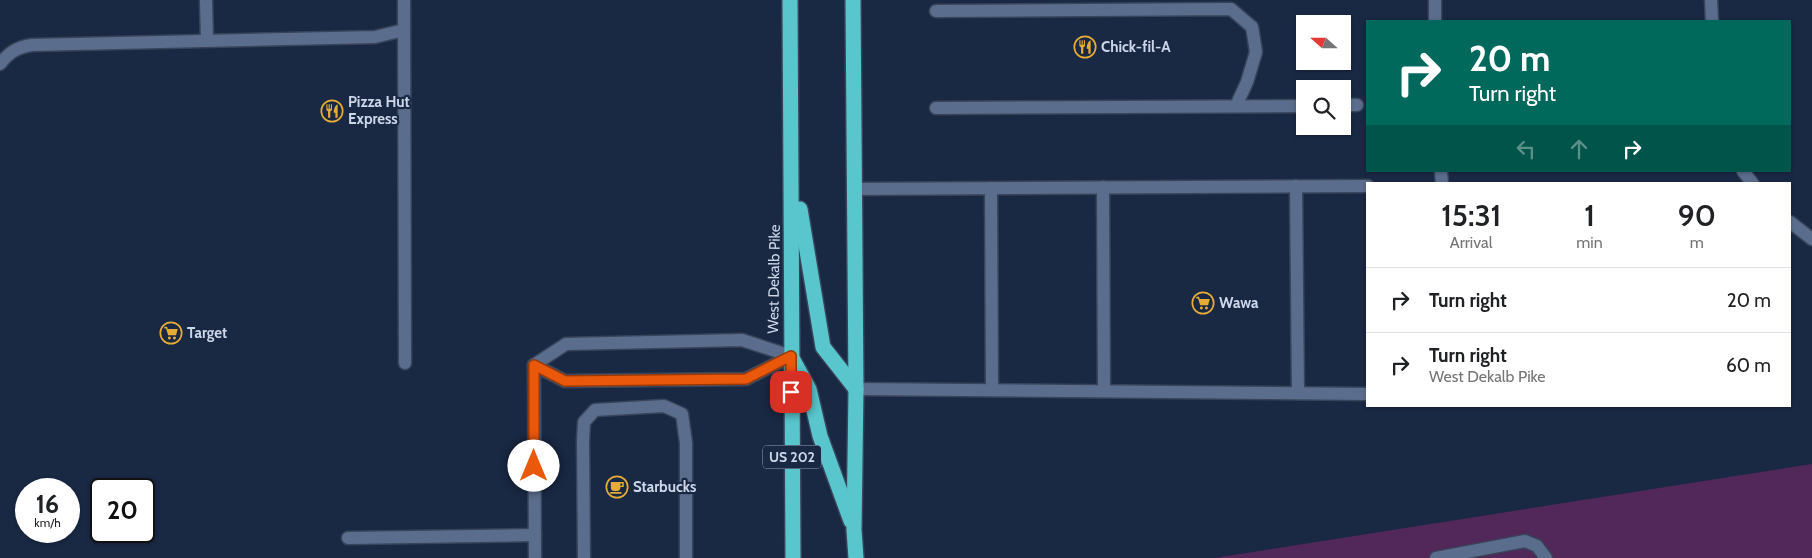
<!DOCTYPE html>
<html lang="en">
<head>
<meta charset="utf-8">
<style>
	body { margin:0; font-family:Cabin,sans-serif; background:#f6f6f6; color:#202124; height:100vh; display:flex; flex-direction:column; font-size:19px; white-space:nowrap }
	* { box-sizing:border-box; margin:0 }
	p { font-size:16px; color:#757577 }
	.icon { flex:none; width:28px; height:28px; fill:none; stroke:currentColor; stroke-width:2; stroke-linecap:round; stroke-linejoin:round }
	.map { position:relative; flex:1; overflow:hidden }
	.side { position:absolute; left:1366px; top:182px; width:425px; height:225px; display:flex; flex-direction:column; background:#fff; border-radius:0px; box-shadow:0 1px 4px #0004 }
	.side>* { flex:none }
	.guide { position:absolute; left:1366px; top:20px; width:425px; height:152px; border-radius:0px; box-shadow:0 1px 4px #0004; background:#00695c; color:#fff; overflow:hidden }
	.needle { width:32px; rotate:291deg }
	.buttons { position:absolute; left:1296px; top:15px; display:grid; gap:10px }
	.buttons a { display:grid; place-items:center; width:55px; height:55px; border-radius:0px; background:#fff; box-shadow:0 1px 4px #0004; font-size:25px }
	.speed { position:absolute; left:15px; top:478px; display:flex; gap:10px; font-size:25px; font-weight:700; text-align:center }
	.speed>* { display:grid; place-content:center; width:65px; height:65px; border-radius:50%; background:#fff; box-shadow:0 1px 4px #0004; line-height:1 }
	.speed small { font-size:12px; font-weight:400 }
	.speed .limit { border:2px solid #111; border-radius:8px; background:#fff; color:#111 }
	.pin { position:absolute; display:grid; place-items:center; width:42px; height:42px; color:#fff; margin:-21px; border-radius:10px; box-shadow:0 2px 8px #0006 }
	.me { position:absolute; width:55px; margin:-28px; rotate:0deg; stroke-linejoin:round; filter:drop-shadow(0 0 4px #0008) }
	.turn { display:flex; align-items:center; gap:18px; height:105px; padding:0 20px; font-size:22px }
	.turn .icon { width:65px; height:65px; stroke-width:2.5 }
	.turn b { display:block; font-size:35px; line-height:42px }
	.lanes { display:flex; align-items:center; height:48px; padding:0 20px; background:#0003; justify-content:center; gap:25px; direction:ltr }
	.lanes .off { opacity:.35 }
	.eta { display:flex; justify-content:space-evenly; align-items:center; height:85px; text-align:center }
	.eta b { font-size:30px; font-weight:600; line-height:35px }
	ul { padding:0; list-style:none }
	li { display:flex; align-items:center; gap:15px; height:65px; padding:0 20px; border-top:1px solid #e0e0e0 }
	li div { flex:1 }
	li b { display:block; font-size:19px }
	li em { font-style:normal }
	.map>svg:first-child { display:block }
	.green { fill:#512859 }
	.lines { fill:none; stroke-linecap:round; stroke-linejoin:round }
	.minor-casing { stroke:#38445a; stroke-width:15 }
	.highway-casing { stroke:#38445a; stroke-width:18 }
	.minor { stroke:#5b6d8c; stroke-width:12 }
	.highway { stroke:#58c6cc; stroke-width:15 }
	.route-casing { stroke:#983908; stroke-width:12 }
	.route { stroke:#ea580c; stroke-width:9 }
	.labels { text-anchor:middle; stroke-width:4.5; stroke-linejoin:round; paint-order:stroke }
	.shield { fill:#192843; stroke:#97a2b7; stroke-width:1 }
	.shield-label { font-size:14px; font-weight:bold; fill:#cdd7e9 }
	.poi-label { font-size:15px; font-weight:bold; fill:#cdd7e9; stroke:#192843; text-anchor:start }
	.street-label { font-size:15px; fill:#cdd7e9; stroke:#192843 }
</style>
</head>
<body>
<div class="map">
<svg width="1812" height="558" viewBox="0 0 1812 558">
	<rect width="100%" height="100%" fill="#192843"/>
	<path class="green" d="M1812 464V558H1214Z"/>
	<g class="lines">
		<g class="minor-casing">
			<g id="minor">
				<path d="M206 0 207 40"/>
				<path d="M404 0 405 363"/>
				<path d="M1435 0V21"/>
				<path d="M1711 0 1712 21"/>
				<path d="M936 11 1231 9 1252 27 1256 52 1247 82 1236 106"/>
				<path d="M0 64C9 52 18 47 32 45L375 37 404 30"/>
				<path d="M1342 105H1357"/>
				<path d="M936 108 1305 106"/>
				<path d="M1441 171 1442 184"/>
				<path d="M1743 171 1753 184"/>
				<path d="M1296 186 1298 393"/>
				<path d="M1103 187 1104 391"/>
				<path d="M991 188 992 390"/>
				<path d="M854 189 1368 186"/>
				<path d="M1790 222 1812 239"/>
				<path d="M534 365 565 381 746 379 791 356"/>
				<path d="M534 365 566 344 742 340 791 356"/>
				<path d="M534 365 535 558"/>
				<path d="M856 389 1368 394"/>
				<path d="M348 538 535 535"/>
				<path d="M584 558 583 441 584 422 595 410 664 406 682 414 686 443V558"/>
				<path d="M1436 558 1525 541 1537 546 1546 558"/>
			</g>
		</g>
		<g class="highway-casing">
			<g id="highway">
				<path d="M790 0C792 186 791 372 793 558"/>
				<path d="M853 0 856 389 854 530 856 558"/>
				<path d="M800 209 823 347 856 389"/>
				<path d="M792 358 809 389 820 436 851 521"/>
			</g>
		</g>
		<use href="#minor" class="minor"/>
		<use href="#highway" class="highway"/>
	</g>
	<g class="lines">
		<g class="route-casing">
			<path id="route" d="M534 466V365L565 381 746 379 791 356V392"/>
		</g>
		<use href="#route" class="route"/>
	</g>
	<defs>
		<g id="restaurant-ring" transform="scale(1.125)"><circle r="9.5" fill="#192843" stroke="#e7ac36" stroke-width="1.5"/><path d="M-5-6h1v4h1v-4h1v4h1v-4h1v5L-1.5 .5V6h-2V.5L-5-1ZM5-6V6H3V1.5H1.5Q1.5-4 5-6Z" fill="#e7ac36"/></g>
		<g id="supermarket-ring" transform="scale(1.125)"><circle r="9.5" fill="#192843" stroke="#e7ac36" stroke-width="1.5"/><path d="M-6-5.5h2.5l.6 2H6L4.5 2H-2.5L-4.4-4H-6ZM-1.5 3.2a1.3 1.3 0 1 0 .1 0ZM3 3.2a1.3 1.3 0 1 0 .1 0Z" fill="#e7ac36"/></g>
		<g id="cafe-ring" transform="scale(1.125)"><circle r="9.5" fill="#192843" stroke="#e7ac36" stroke-width="1.5"/><path d="M-5.5-4.5H6V0H3Q3 3.5 0 3.5H-2.5Q-5.5 3.5-5.5 0ZM3-3.2v2h1.7v-2ZM-6 4.5H4V6H-6Z" fill="#e7ac36"/></g>
	</defs>
	<g fill-rule="evenodd">
		<use href="#restaurant-ring" x="1085" y="47"/>
		<use href="#restaurant-ring" x="332" y="111"/>
		<use href="#supermarket-ring" x="1203" y="303"/>
		<use href="#supermarket-ring" x="171" y="333"/>
		<use href="#cafe-ring" x="617" y="487"/>
	</g>
	<g class="labels">
		<rect class="shield" x="763" y="445.5" width="58" height="23" rx="4"/>
		<g class="shield-label">
			<text x="792" y="462">US 202</text>
		</g>
		<g class="poi-label">
			<text x="1101" y="52">Chick-fil-A</text>
			<text x="348" y="107">Pizza Hut<tspan x="348" dy="17">Express</tspan></text>
			<text x="1219" y="308">Wawa</text>
			<text x="187" y="338">Target</text>
			<text x="633" y="492">Starbucks</text>
		</g>
		<g class="street-label">
			<text transform="translate(774 279) rotate(-89)" y="5">West Dekalb Pike</text>
		</g>
	</g>
</svg>
<div class="buttons">
<a><svg class="needle" viewBox="-14 -14 28 28"><path d="M0-13l5 13h-10z" fill="#e53935"/><path d="M0 13l5-13h-10z" fill="#757577"/></svg></a>
<a><svg class="icon" aria-label="search" viewBox="0 0 24 24"><circle cx="10" cy="10" r="6"/><path d="M15 15l6 6"/></svg></a>
</div>
<div class="speed"><div>16<small>km/h</small></div><div class="limit">20</div></div>
<div class="pin" style="left:791px;top:392px;background:#d93025"><svg class="icon" aria-label="arrive" viewBox="0 0 24 24"><path d="M6 21V4h12l-3 4 3 4H6"/></svg></div>
<svg class="me" style="left:534px;top:466px" viewBox="-20 -20 40 40"><circle r="19" fill="#fff"/><path d="M0-13L10 11 0 6-10 11z" fill="#ea580c"/></svg>
<div class="guide">
<div class="turn"><svg class="icon" aria-label="right" viewBox="0 0 24 24"><path d="M7 20v-9h11M14 6l5 5-5 5"/></svg><div><b>20 m</b>Turn right</div></div>
<div class="lanes"><svg class="icon off" aria-label="left" viewBox="0 0 24 24"><path d="M17 20v-9H6M10 6l-5 5 5 5"/></svg><svg class="icon off" aria-label="ahead" viewBox="0 0 24 24"><path d="M12 20V5M6 11l6-6 6 6"/></svg><svg class="icon" aria-label="right" viewBox="0 0 24 24"><path d="M7 20v-9h11M14 6l5 5-5 5"/></svg></div>
</div>
<section class="side">
<div class="eta">
<div><b>15:31</b><p>Arrival</p></div>
<div><b>1</b><p>min</p></div>
<div><b>90</b><p>m</p></div>
</div>
<ul>
<li><svg class="icon" aria-label="right" viewBox="0 0 24 24"><path d="M7 20v-9h11M14 6l5 5-5 5"/></svg><div><b>Turn right</b></div><em>20 m</em></li>
<li><svg class="icon" aria-label="right" viewBox="0 0 24 24"><path d="M7 20v-9h11M14 6l5 5-5 5"/></svg><div><b>Turn right</b><p>West Dekalb Pike</p></div><em>60 m</em></li>
</ul>
</section>
</div>
</body>
</html>
